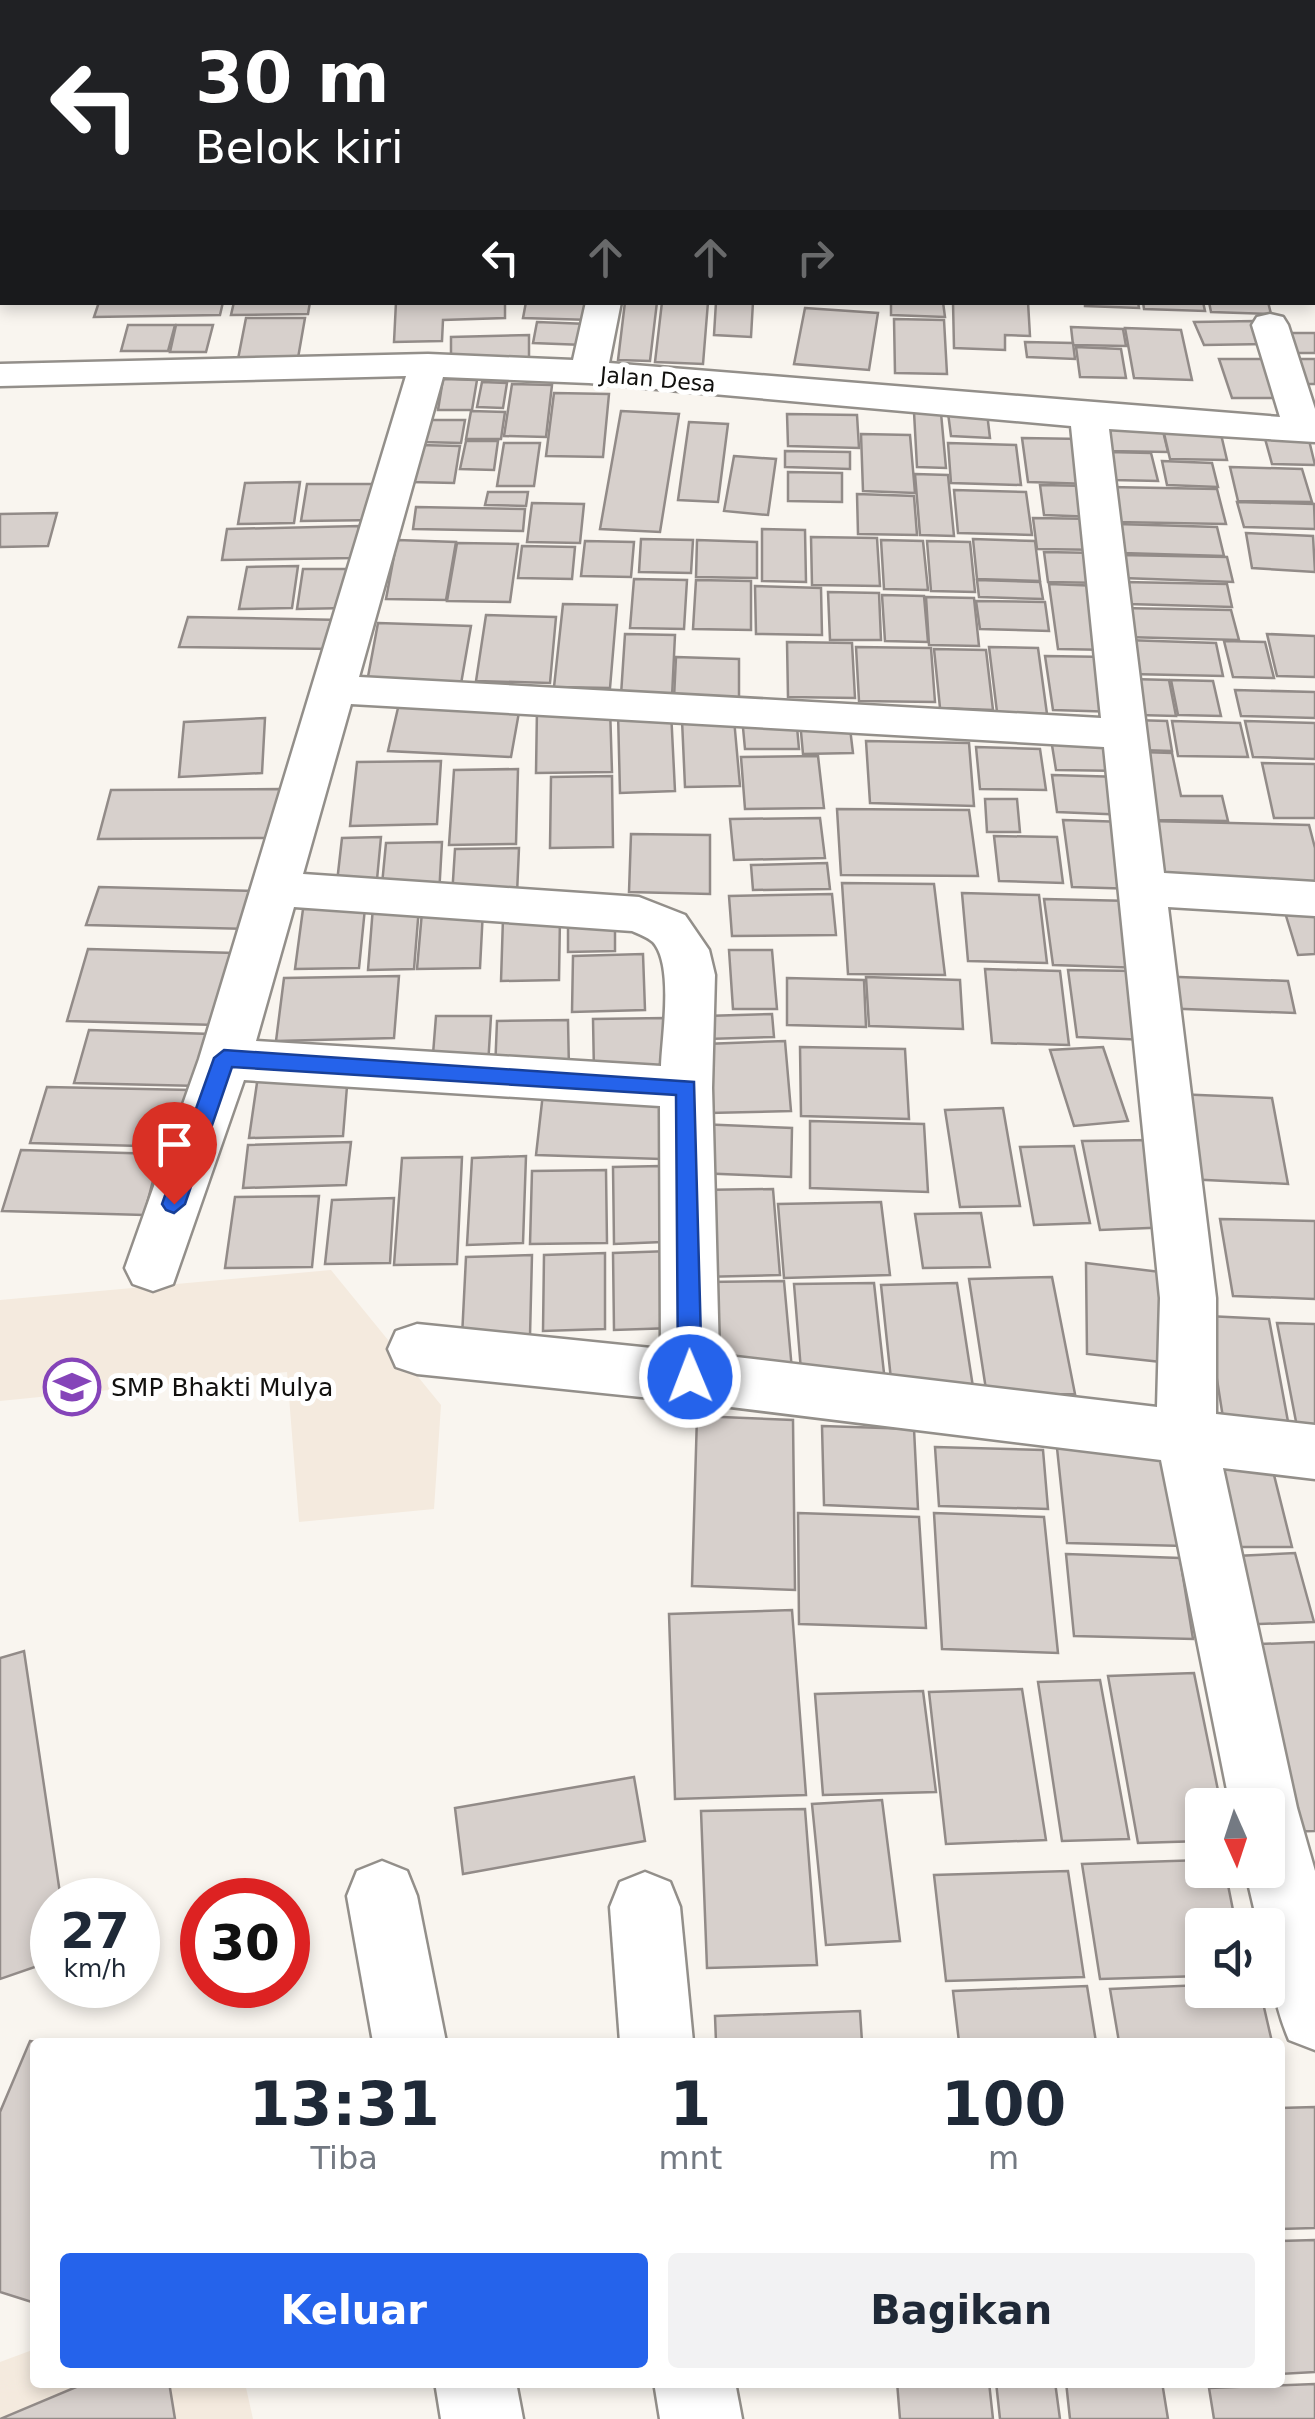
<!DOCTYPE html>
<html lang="id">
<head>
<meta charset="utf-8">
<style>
	body { margin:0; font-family:"DejaVu Sans",sans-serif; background:#f2f2f3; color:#1f2937; height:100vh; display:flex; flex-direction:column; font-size:38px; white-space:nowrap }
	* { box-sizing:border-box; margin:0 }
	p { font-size:32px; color:#747a83 }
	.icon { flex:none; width:55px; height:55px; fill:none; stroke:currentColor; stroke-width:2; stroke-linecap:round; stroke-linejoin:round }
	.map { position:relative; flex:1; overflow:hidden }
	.details { position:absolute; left:30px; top:2038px; width:1255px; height:350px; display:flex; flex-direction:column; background:#fff; border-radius:10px; box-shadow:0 5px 15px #0003 }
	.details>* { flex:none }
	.guide { position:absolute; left:0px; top:0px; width:1315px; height:305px; box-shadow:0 5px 15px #0003; background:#202124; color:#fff; overflow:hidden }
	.needle { width:65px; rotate:177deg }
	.fabs { position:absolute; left:1185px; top:1788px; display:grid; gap:20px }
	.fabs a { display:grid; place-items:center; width:100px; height:100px; border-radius:10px; background:#fff; box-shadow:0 5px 15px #0003; font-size:50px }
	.speed { position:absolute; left:30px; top:1878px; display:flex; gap:20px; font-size:50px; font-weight:700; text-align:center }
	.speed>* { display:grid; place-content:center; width:130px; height:130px; border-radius:50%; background:#fff; box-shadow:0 5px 15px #0003; line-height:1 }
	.speed small { font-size:25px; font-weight:400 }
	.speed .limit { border:15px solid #d22; background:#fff; color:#111 }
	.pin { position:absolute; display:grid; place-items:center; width:85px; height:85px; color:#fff; margin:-102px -42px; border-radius:50% 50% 50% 0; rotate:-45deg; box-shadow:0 0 10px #0007 }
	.pin .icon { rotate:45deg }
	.me { position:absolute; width:110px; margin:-55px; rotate:359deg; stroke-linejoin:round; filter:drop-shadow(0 0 8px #0008) }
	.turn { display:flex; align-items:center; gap:35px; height:210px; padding:0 30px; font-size:45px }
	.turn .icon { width:130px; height:130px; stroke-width:2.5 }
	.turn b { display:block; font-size:70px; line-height:85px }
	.lanes { display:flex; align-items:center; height:95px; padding:0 30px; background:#0003; justify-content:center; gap:50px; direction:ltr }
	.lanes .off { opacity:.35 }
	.eta { display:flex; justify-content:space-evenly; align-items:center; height:170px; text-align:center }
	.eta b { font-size:60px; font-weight:700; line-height:70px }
	.action { display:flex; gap:20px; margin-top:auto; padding:20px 30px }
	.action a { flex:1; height:115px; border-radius:10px; background:#2563eb; color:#fff; font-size:40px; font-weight:700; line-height:115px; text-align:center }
	.action a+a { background:#f2f2f3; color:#1f2937 }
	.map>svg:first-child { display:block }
	.built { fill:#f4eade }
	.building { fill:#d7d0cc; stroke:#928b88; stroke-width:2.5 }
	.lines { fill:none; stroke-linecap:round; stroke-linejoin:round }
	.minor-casing { stroke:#938f8a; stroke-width:5 }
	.minor { fill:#fff; fill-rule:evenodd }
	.route { fill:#2563eb; stroke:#184099; stroke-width:2.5 }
	.labels { text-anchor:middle; stroke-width:10; stroke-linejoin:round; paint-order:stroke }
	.far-street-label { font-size:22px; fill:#11100e; stroke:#fff }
	.poi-label { font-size:25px; fill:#11100e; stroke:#fff; text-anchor:start }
</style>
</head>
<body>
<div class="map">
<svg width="1315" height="2419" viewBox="0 0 1315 2419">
	<rect width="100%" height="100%" fill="#f9f5ef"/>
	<g class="built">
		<path d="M331 1270 441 1405 434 1509 299 1522 287 1372 0 1401V1300Z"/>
		<path d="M35 2349V2382L245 2383 253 2419H0V2362Z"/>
	</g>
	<g class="building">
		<path d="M99 302H223L220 315 94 317Z"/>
		<path d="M234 302H310L308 314 231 315Z"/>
		<path d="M396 302H505V318L443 320 442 341 394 342Z"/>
		<path d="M526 302H594L592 320 523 318Z"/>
		<path d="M625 302H657L650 361 618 360Z"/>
		<path d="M662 302H708L703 364 655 362Z"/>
		<path d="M716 302H753L751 337 714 335Z"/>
		<path d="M891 302H943L945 317 891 315Z"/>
		<path d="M953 302H1028L1030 336 1005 335V350L954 348Z"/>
		<path d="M1085 302H1138L1139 308 1085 306Z"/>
		<path d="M1143 302H1203L1205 311 1144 309Z"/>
		<path d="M1209 302H1268L1271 314 1211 312Z"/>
		<path d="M805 308 878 313 869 370 794 364Z"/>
		<path d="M246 318H305L298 358 238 359Z"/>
		<path d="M894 319 944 320 947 374 895 373Z"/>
		<path d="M1255 321 1266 344 1204 345 1194 322Z"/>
		<path d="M537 322 588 324 584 345 533 343Z"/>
		<path d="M128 325H175L168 351H121Z"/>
		<path d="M176 325H213L206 352H170Z"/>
		<path d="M1071 327 1123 329 1126 346 1073 345Z"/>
		<path d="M1125 328 1181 330 1192 380 1134 378Z"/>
		<path d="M1274 333H1315V353H1281Z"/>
		<path d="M529 335V359L451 362V337Z"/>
		<path d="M1025 342 1073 343 1075 359 1027 357Z"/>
		<path d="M1076 347 1121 349 1126 378 1080 377Z"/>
		<path d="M1219 359H1274L1288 398H1232Z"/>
		<path d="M1280 359H1315V384H1291Z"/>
		<path d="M443 379 477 380 472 410H438Z"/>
		<path d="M482 382 507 383 503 408 477 407Z"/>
		<path d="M512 384 552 385 546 437 504 436Z"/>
		<path d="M554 393 609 394 603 457 546 456Z"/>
		<path d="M471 411 505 412 501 439H466Z"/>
		<path d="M621 411 679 414 660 532 600 529Z"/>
		<path d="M914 412 941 413 946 468 917 467Z"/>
		<path d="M948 413H987L990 438 951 436Z"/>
		<path d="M787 414 857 415 859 448 788 446Z"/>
		<path d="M427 420H465L461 443 423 442Z"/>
		<path d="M689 422 728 424 718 502 678 500Z"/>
		<path d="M1102 426 1162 427 1168 452 1107 451Z"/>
		<path d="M1163 429 1220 430 1227 460 1170 459Z"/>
		<path d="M861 434 910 435 915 493 863 491Z"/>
		<path d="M1264 435 1308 436 1315 465 1272 464Z"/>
		<path d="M1022 438 1082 439 1090 484 1028 482Z"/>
		<path d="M466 441H498L494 470 460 469Z"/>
		<path d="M504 443H540L534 486H497Z"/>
		<path d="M948 443 1016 445 1021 485 951 483Z"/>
		<path d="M418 445 460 446 454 483 411 482Z"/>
		<path d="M785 451 850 452V469L785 467Z"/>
		<path d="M1108 452 1151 453 1158 481 1113 480Z"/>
		<path d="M734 456 776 459 768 515 724 511Z"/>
		<path d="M1162 461 1212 463 1218 487 1167 485Z"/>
		<path d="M1230 467 1302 469 1312 502 1238 501Z"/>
		<path d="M788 472 842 473V502L788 501Z"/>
		<path d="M915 474 948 475 954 536 920 535Z"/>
		<path d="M300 482 294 523 238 524 245 483Z"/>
		<path d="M307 484H383L379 520 301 521Z"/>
		<path d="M1040 485 1091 486 1096 517 1044 515Z"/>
		<path d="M1109 487 1217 489 1226 524 1115 522Z"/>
		<path d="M954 490 1026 492 1032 535 958 533Z"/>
		<path d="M488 492H528L526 506 485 505Z"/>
		<path d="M857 494 914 496 917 535 858 534Z"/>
		<path d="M1237 502 1314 504 1315 529 1244 527Z"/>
		<path d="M532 503 584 504 580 543 527 542Z"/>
		<path d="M416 507 525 509 523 531 413 529Z"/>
		<path d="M57 513 48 546 0 547V514Z"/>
		<path d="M1033 518 1098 519 1104 550 1037 549Z"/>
		<path d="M1117 524 1217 527 1224 556 1122 553Z"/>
		<path d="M359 526 355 558 222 560 227 529Z"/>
		<path d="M762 529 805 530 806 582 762 581Z"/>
		<path d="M1246 533 1313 536 1315 572 1252 568Z"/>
		<path d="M811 537 877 538 880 586 812 585Z"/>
		<path d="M641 539 693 540 691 573 639 572Z"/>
		<path d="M973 539 1035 541 1040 581 977 579Z"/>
		<path d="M397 540 456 542 446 600 386 599Z"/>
		<path d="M697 540 757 542V578L696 577Z"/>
		<path d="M881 540 923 541 928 590 884 589Z"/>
		<path d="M585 541 634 542 631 577 581 576Z"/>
		<path d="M927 541 970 542 975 592 931 591Z"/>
		<path d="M457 543 518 544 510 602 447 601Z"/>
		<path d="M522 546 575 547 572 579 518 578Z"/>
		<path d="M1044 552 1097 553 1103 583 1048 582Z"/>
		<path d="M1119 555 1227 557 1233 582 1123 578Z"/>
		<path d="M298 566 292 608 239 609 247 567Z"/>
		<path d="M303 569H351L346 608 297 609Z"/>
		<path d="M634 579 687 580 684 629 630 628Z"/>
		<path d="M696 580 751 581V630L693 629Z"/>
		<path d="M977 580 1040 582 1043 599 979 597Z"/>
		<path d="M1124 582 1227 584 1232 607 1128 604Z"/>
		<path d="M1049 584 1101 586 1111 650 1058 649Z"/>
		<path d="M755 586 821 588 822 635 756 634Z"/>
		<path d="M828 592 879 593 881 640H830Z"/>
		<path d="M882 595 924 596 928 642 885 641Z"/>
		<path d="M926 597 974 598 979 646 929 645Z"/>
		<path d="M976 601 1045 602 1049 631 980 629Z"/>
		<path d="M563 604 617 605 610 688 554 687Z"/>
		<path d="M1120 608 1231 610 1239 640 1125 637Z"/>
		<path d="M486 615 556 617 550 683 476 681Z"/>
		<path d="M188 617 342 620 335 649 179 647Z"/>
		<path d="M378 623 471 626 461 684 367 682Z"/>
		<path d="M625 634 675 635 672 697 621 695Z"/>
		<path d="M1267 634 1315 636V677L1277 676Z"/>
		<path d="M1125 640 1216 643 1223 676 1130 674Z"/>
		<path d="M1224 641 1265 642 1274 678 1233 677Z"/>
		<path d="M787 642 852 643 855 698 788 697Z"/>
		<path d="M856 647 931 648 935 702 859 701Z"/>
		<path d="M989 647 1038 648 1047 714 997 712Z"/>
		<path d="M934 649 986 650 993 710 940 708Z"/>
		<path d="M1045 656 1110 657 1119 712 1053 710Z"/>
		<path d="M676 657 739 659V700L674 698Z"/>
		<path d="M1131 679 1169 680 1176 716 1138 715Z"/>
		<path d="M1171 680 1213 681 1221 716 1178 715Z"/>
		<path d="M1235 690 1315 692V718L1241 716Z"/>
		<path d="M401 695 521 701 511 757 388 751Z"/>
		<path d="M610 707 612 772 536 773 537 708Z"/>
		<path d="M671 711 675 791 620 793 618 713Z"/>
		<path d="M796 716 799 749H745L742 717Z"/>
		<path d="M265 718 262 773 179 777 184 722Z"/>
		<path d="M734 719 740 786 685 787 682 720Z"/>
		<path d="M849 720 853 753 803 754 800 721Z"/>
		<path d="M1133 720 1167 721 1172 751 1139 750Z"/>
		<path d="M1172 721 1240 723 1248 757 1178 756Z"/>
		<path d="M1245 721 1315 723V759L1253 757Z"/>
		<path d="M1051 739 1121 741 1125 771 1056 770Z"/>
		<path d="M866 741 969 743 974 806 870 803Z"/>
		<path d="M976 747 1040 749 1046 790 980 789Z"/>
		<path d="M1141 752 1172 753 1181 796H1222L1228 821 1155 820Z"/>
		<path d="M818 756 824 808 745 809 741 757Z"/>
		<path d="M441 761 437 824 350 826 357 762Z"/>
		<path d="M1262 763 1315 764V818H1274Z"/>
		<path d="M518 769 516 844 449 845 454 770Z"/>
		<path d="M1052 775 1122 777 1128 815 1057 812Z"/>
		<path d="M612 776 613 847 550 848 551 777Z"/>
		<path d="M280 789 270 838 98 839 111 790Z"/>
		<path d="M985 799H1017L1020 832H987Z"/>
		<path d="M837 809 969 810 978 876 841 875Z"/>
		<path d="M820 818 825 858 734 860 730 819Z"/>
		<path d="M1063 820 1126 822 1137 889 1072 887Z"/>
		<path d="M1150 821 1309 825 1315 848V891L1162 887Z"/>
		<path d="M631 834 710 835V894L629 892Z"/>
		<path d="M994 836 1057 837 1063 883 999 881Z"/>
		<path d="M381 837 376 890 336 891 342 838Z"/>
		<path d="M442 842 439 895H381L386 843Z"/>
		<path d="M519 848 517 894 452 896 455 849Z"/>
		<path d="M827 863 830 889 753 890 751 865Z"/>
		<path d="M842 883 934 884 945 975 848 974Z"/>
		<path d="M99 887 258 891 250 929 86 925Z"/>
		<path d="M962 893 1039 895 1047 963 968 961Z"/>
		<path d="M832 894 836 935 732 936 729 896Z"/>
		<path d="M1044 899 1132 901 1143 968 1053 965Z"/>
		<path d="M1283 906H1315V954L1298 955Z"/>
		<path d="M373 907H419L414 969 368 970Z"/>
		<path d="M365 908 359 968 295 969 303 909Z"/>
		<path d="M483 910 480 968 417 969 422 912Z"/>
		<path d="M560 917 559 980 501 981 503 918Z"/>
		<path d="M615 918V951L568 952V919Z"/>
		<path d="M88 949 235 953 217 1025 67 1021Z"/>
		<path d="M729 950H772L777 1009H733Z"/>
		<path d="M643 954 645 1010 572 1012 573 956Z"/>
		<path d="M985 969 1060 971 1069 1045 992 1043Z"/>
		<path d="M1068 970 1135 971 1147 1040 1077 1037Z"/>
		<path d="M399 976 394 1038 276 1041 284 978Z"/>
		<path d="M1153 976 1288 981 1295 1013 1158 1008Z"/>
		<path d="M866 977 960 980 963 1029 869 1026Z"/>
		<path d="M787 978 864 980 866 1027 787 1025Z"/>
		<path d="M772 1014 774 1037 707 1039 705 1016Z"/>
		<path d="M436 1016H491L488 1066 432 1067Z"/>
		<path d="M665 1018 667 1072 594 1073 593 1019Z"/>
		<path d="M568 1020 569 1070 495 1071 497 1021Z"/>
		<path d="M89 1030 211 1034 199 1086 74 1083Z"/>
		<path d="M785 1041 791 1111 709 1113 705 1044Z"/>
		<path d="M800 1047 905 1049 909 1119 801 1116Z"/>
		<path d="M1103 1047 1128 1121 1074 1126 1050 1050Z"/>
		<path d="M348 1074 343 1136 249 1138 258 1076Z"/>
		<path d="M47 1087 191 1090 178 1147 30 1143Z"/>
		<path d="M543 1093 665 1097 661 1159 536 1155Z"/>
		<path d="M1175 1094 1272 1098 1288 1184 1186 1179Z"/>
		<path d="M1003 1108 1020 1206 960 1207 945 1110Z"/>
		<path d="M810 1121 924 1124 928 1192 810 1188Z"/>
		<path d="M698 1124 792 1128 791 1177 697 1173Z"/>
		<path d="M1153 1140 1173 1227 1100 1230 1082 1141Z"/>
		<path d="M351 1142 346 1185 243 1188 248 1145Z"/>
		<path d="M1074 1146 1090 1223 1034 1225 1020 1147Z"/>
		<path d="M21 1150 160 1154 144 1215 2 1211Z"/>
		<path d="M526 1156 523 1243 467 1245 472 1158Z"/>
		<path d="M462 1157 457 1264 394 1265 402 1158Z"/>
		<path d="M660 1166 662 1242 614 1244 613 1167Z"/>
		<path d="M606 1170 607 1243 530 1244 532 1171Z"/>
		<path d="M773 1189 780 1275 700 1277 697 1190Z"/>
		<path d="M319 1196 312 1267 225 1268 235 1197Z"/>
		<path d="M394 1198 390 1263 325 1264 332 1200Z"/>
		<path d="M881 1202 890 1275 784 1278 778 1204Z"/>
		<path d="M981 1213 990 1267 923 1268 915 1214Z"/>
		<path d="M1220 1219 1315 1221V1299L1233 1296Z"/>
		<path d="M670 1251 673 1328 614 1330 613 1253Z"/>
		<path d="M605 1253V1329L543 1331 544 1255Z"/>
		<path d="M532 1255 530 1336 462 1337 466 1257Z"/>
		<path d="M1086 1263 1177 1274 1180 1364 1087 1354Z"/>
		<path d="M1052 1277 1075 1394 987 1396 969 1279Z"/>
		<path d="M784 1281 792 1370 710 1372 705 1282Z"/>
		<path d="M874 1283 885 1382 802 1383 794 1284Z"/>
		<path d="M957 1283 973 1387 892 1389 881 1285Z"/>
		<path d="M1207 1316 1269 1319 1289 1427 1224 1424Z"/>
		<path d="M1277 1323 1315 1324V1432H1298Z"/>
		<path d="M697 1416 793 1420 795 1590 692 1586Z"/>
		<path d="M822 1426 914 1429 918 1509 824 1505Z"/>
		<path d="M935 1447 1043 1450 1048 1509 939 1506Z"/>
		<path d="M1057 1448 1170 1451 1184 1546 1067 1543Z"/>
		<path d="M1191 1451H1268L1292 1547H1212Z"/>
		<path d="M798 1513 919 1517 926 1628 799 1624Z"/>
		<path d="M934 1513 1044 1517 1058 1653 942 1649Z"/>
		<path d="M1295 1553 1314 1622 1233 1625 1215 1557Z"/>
		<path d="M1066 1554 1180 1558 1193 1639 1074 1636Z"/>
		<path d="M792 1610 806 1795 675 1799 669 1614Z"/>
		<path d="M1315 1642V1831L1280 1832 1233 1645Z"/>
		<path d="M24 1651 61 1900H52V1961L0 1979V1658Z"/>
		<path d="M1194 1673 1221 1805H1202V1841L1138 1843 1108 1676Z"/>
		<path d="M1100 1680 1129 1839 1062 1841 1038 1682Z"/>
		<path d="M1022 1689 1046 1840 946 1844 929 1692Z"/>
		<path d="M923 1691 936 1792 823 1795 815 1694Z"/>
		<path d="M634 1777 645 1841 463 1874 455 1808Z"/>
		<path d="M882 1800 900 1941 826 1945 812 1804Z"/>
		<path d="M805 1809 817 1965 707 1968 701 1811Z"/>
		<path d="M1202 1860V1870H1225L1236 1925H1202V1976L1100 1979 1082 1864Z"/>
		<path d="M1068 1871 1084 1977 946 1981 934 1875Z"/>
		<path d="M1202 1985V1990H1260L1272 2042H1119L1110 1989Z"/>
		<path d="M1087 1986 1096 2042H959L953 1991Z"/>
		<path d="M860 2011 862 2042H716L715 2016Z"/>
		<path d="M30 2041 37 2042 35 2303 0 2292V2112Z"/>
		<path d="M1315 2107V2228L1280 2229V2108Z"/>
		<path d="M1315 2240V2372L1280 2374V2241Z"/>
		<path d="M88 2382H169L175 2419H0Z"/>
		<path d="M897 2382H989L993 2419H900Z"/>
		<path d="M996 2382H1055L1060 2419H1000Z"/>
		<path d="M1066 2382H1162L1168 2419H1070Z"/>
		<path d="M1315 2384V2419H1214L1209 2388Z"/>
	</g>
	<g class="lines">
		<g class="minor-casing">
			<g id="minor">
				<path d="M38 0H75L76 2H37Z"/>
				<rect x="0" y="43" width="2" height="18"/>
				<path d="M586 302H621L609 363 1280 417 1252 325 1257 317 1270 314 1283 317 1288 325 1315 409V442L1109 429 1164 873 1315 882V916L1168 907 1216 1298V1414L1315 1425V1479L1223 1468 1297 1808 1315 1871V2050L1289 2040C1273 2002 1268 1966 1268 1925H1258L1245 1870H1268V1805H1230L1161 1460 690 1402 417 1374 396 1367 388 1349 396 1331 417 1324 661 1349 660 1106 244 1080 173 1284 153 1291 133 1284 125 1268 199 1059 406 376 0 386V364L428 354 573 360ZM443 377 589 383 1071 426 1101 718 359 677ZM351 704 1104 747 1160 1298 1157 1407 719 1355 712 1088 715 975 709 950 685 915 639 897 303 874ZM294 907 632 931C639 934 647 937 653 942 674 965 662 1036 661 1066L256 1041Z"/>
				<path d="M382 1861 407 1871 417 1896 446 2042H373L347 1896 357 1871Z"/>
				<path d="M645 1872 670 1882 680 1907 693 2042H620L610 1907 620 1882Z"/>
				<path d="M435 2382H516L523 2419H441Z"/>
				<path d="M654 2382H735L742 2419H660Z"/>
			</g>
		</g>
		<use href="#minor" class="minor"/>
	</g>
	<path class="route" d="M224 1050 694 1082 702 1377 699 1385 690 1388 682 1385 678 1377 676 1095 232 1067 185 1204 174 1213 166 1210 162 1204 214 1058Z"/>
	<defs>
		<g id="school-ring" transform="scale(2.875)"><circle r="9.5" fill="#fff" stroke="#8544b9" stroke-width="1.5"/><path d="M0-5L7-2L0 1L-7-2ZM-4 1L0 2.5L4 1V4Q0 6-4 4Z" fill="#8544b9"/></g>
	</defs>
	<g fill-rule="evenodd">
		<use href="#school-ring" x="72" y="1387"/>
	</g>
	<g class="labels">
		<g class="far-street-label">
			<text transform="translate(658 379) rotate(5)" y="8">Jalan Desa</text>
		</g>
		<g class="poi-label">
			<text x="111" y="1396">SMP Bhakti Mulya</text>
		</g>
	</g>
</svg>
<div class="fabs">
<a><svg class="needle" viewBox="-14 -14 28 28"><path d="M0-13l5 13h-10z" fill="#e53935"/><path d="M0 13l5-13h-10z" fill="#747a83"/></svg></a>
<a><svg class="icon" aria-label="sound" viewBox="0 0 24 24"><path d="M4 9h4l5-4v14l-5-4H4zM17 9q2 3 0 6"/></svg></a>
</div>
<div class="speed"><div>27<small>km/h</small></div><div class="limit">30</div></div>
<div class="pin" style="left:174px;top:1204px;background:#d93025"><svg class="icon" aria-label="arrive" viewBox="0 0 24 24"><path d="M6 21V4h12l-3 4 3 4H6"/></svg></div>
<svg class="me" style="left:690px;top:1377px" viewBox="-20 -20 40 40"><circle r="17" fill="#2563eb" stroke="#fff" stroke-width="3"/><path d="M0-11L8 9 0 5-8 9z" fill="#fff"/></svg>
<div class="guide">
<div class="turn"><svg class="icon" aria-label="left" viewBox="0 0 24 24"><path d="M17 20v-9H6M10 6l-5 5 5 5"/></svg><div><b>30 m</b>Belok kiri</div></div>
<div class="lanes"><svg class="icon" aria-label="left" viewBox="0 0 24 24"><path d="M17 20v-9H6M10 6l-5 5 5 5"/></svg><svg class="icon off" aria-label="ahead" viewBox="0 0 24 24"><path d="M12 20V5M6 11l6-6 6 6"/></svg><svg class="icon off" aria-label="ahead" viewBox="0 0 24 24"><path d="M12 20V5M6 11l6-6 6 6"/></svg><svg class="icon off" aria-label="right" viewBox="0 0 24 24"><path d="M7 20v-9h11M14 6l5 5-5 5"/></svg></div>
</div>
<section class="details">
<div class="eta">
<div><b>13:31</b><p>Tiba</p></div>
<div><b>1</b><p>mnt</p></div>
<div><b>100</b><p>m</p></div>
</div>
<div class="action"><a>Keluar</a><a>Bagikan</a></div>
</section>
</div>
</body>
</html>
